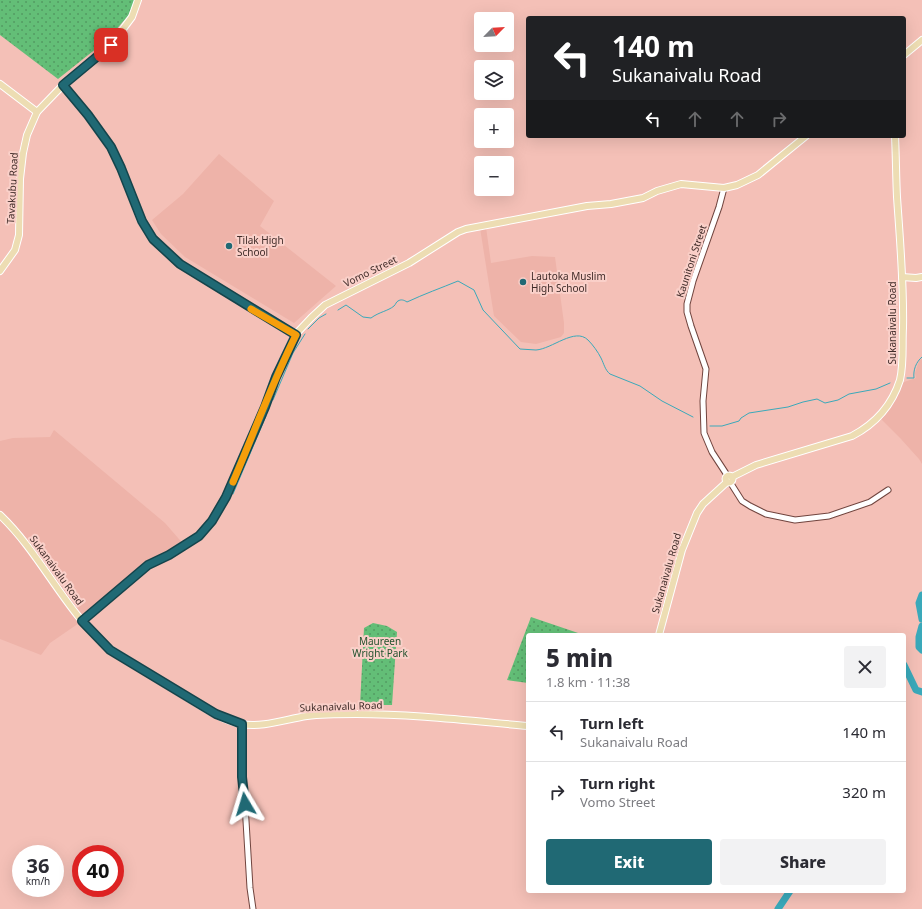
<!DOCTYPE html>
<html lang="en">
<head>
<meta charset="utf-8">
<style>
	body { margin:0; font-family:"Noto Sans",sans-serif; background:#f2f2f3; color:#2b2b33; height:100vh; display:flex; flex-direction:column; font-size:15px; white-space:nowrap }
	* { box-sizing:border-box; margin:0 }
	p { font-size:13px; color:#7c7c81 }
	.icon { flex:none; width:22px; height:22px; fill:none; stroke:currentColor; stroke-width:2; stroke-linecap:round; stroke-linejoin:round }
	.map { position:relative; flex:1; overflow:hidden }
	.sheet { position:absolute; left:526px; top:633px; width:380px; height:260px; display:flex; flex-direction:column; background:#fff; border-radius:4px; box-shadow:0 4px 16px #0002 }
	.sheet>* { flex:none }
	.top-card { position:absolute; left:526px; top:16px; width:380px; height:122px; border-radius:4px; box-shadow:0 4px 16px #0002; background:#202124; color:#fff; overflow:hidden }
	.needle { width:26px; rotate:66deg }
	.controls { position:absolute; left:474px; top:12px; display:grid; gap:8px }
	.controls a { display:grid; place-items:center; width:40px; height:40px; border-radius:4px; background:#fff; box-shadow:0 4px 16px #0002; font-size:20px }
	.speed { position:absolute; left:12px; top:845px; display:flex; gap:8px; font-size:20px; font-weight:700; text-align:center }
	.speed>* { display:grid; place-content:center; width:52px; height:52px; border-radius:50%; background:#fff; box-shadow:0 4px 16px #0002; line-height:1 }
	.speed small { font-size:10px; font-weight:400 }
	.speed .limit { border:6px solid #d22; background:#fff; color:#111 }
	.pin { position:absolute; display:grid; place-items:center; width:34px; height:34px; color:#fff; margin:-17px; border-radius:8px; box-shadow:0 2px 6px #0006 }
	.me { position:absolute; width:44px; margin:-22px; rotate:353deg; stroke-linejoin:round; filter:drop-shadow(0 0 3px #0008) }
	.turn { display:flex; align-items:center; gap:14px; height:84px; padding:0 20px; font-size:18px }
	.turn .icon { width:52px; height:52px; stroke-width:2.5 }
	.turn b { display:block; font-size:28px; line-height:34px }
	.lanes { display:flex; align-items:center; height:38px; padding:0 20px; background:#0003; justify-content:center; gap:20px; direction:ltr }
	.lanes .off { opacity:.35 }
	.round { display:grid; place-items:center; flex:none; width:42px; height:42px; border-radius:4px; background:#f2f2f3 }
	.overview { display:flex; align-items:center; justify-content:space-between; height:68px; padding:0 20px }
	h1 { font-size:24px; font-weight:800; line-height:30px }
	.action { display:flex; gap:8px; margin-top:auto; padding:8px 20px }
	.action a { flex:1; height:46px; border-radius:4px; background:#206974; color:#fff; font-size:16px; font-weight:800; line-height:46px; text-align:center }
	.action a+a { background:#f2f2f3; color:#2b2b33 }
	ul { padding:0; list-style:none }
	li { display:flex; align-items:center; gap:12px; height:60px; padding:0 20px; border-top:1px solid #e1e1e2 }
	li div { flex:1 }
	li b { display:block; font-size:15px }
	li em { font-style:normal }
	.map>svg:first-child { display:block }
	.built { fill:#eeb3a9 }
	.grass { fill:url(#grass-dots) }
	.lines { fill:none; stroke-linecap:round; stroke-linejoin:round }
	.stream { stroke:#3aa9ba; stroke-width:1 }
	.river { stroke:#3aa9ba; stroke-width:7 }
	.minor-casing { stroke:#70443e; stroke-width:7 }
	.major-casing { stroke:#fff; stroke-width:8 }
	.minor { stroke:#fff; stroke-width:5 }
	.major { stroke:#edddb3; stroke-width:6 }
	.route-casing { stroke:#15444b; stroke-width:10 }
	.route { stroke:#206974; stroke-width:7 }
	.slow { stroke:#f59e0b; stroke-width:7 }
	.poi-dot { fill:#206974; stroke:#fad0c9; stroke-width:1.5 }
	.labels { text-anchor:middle; stroke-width:4; stroke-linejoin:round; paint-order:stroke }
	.street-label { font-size:10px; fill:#402c29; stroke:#fad0c9 }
	.poi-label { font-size:10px; fill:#402c29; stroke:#fad0c9; text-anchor:start }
	.park-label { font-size:10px; fill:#23522e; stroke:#fad0c9 }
</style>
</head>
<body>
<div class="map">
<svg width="922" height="909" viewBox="0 0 922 909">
	<defs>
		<pattern id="grass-dots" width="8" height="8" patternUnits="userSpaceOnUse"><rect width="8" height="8" fill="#63be77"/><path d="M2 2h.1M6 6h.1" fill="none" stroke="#539b62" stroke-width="1.8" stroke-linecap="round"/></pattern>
	</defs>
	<rect width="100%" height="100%" fill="#f4c0b7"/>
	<g class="built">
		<path d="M219 154 274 201 260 226 336 286 294 323 185 257 161 234 152 220 183 194Z"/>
		<path d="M486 227 491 263 532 256 555 257 564 323V333L561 337 536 344 521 342 494 316 480 228Z"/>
		<path d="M922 359V464L919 459 901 439 879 417 898 384 916 378 915 373 919 361Z"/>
		<path d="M54 430 165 523 185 546 148 565 82 621 50 643 41 655 0 639V441L13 438 50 437Z"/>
	</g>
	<g class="grass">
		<path d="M0 0H135L128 16 107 40 58 79 0 35Z"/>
		<path d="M531 617 584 635H528V683L507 680Z"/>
		<path d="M373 623 387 626 397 632 392 705H360L364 628Z"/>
	</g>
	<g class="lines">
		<g class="stream">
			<path d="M338 310 346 305 363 317 371 318C379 312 388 311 394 306 396 304 396 302 398 301 401 299 404 300 407 302 424 294 441 288 458 281L474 290 483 310 520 349C525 349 531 350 536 350 552 349 575 327 588 340 593 345 598 352 601 358 604 364 605 370 610 374L640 386 662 401 693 417"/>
			<path d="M308 329 319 318 326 314"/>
			<path d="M907 378H914C913 370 916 362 922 357"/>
			<path d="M273 400 293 353 305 334"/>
			<path d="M710 426H722L739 421 741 418 749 413 788 407 803 402 817 399 825 403 838 400 849 394 876 389 890 383"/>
			<path d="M233 494 266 416"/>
		</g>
		<g class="river">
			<path d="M922 595 919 603 922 619"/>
			<path d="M922 626 919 637V647L922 650"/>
			<path d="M904 665 916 690 922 692"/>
			<path d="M778 909 790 891"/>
		</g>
		<g class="minor-casing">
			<g id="minor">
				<path d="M724 188 719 207 693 281 687 304V312L691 326 706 369 703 401 704 433 712 452 727 475"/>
				<path d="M730 482 742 501 750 506 766 514 795 520 829 516 870 502 888 490"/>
				<path d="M242 724V777L245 804 250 888 253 909"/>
			</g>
		</g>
		<g class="major-casing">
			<g id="major">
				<path d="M904 55 922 40"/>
				<path d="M0 84 37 112"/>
				<path d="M63 85 88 115 111 147 121 168 141 221 153 239 180 264 295 335"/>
				<path d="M0 271 15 250 19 235 20 179 23 153 27 135 37 112 63 85 111 45 132 17 138 0"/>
				<path d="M902 277 916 278 922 277"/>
				<circle cx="729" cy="479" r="3.5"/>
				<path d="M732 477 756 465 852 436C875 424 892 405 900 380 904 363 902 345 903 328 904 284 900 241 897 197 896 177 896 156 895 136"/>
				<path d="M0 515C42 555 65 612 110 649 134 664 158 679 182 694 200 705 220 720 241 724 263 728 286 719 307 716 323 714 340 714 356 714 412 714 472 721 528 726"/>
				<path d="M82 621 148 565 169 555 199 536 212 521 226 497 265 407 276 377 295 335 311 318 325 305 409 263 458 232 466 229 587 206 611 204 643 198 657 191 681 184 724 188 737 185 758 175 806 136"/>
				<path d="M659 635 682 550 697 513 703 504 727 482"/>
			</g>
		</g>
		<use href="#minor" class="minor"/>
		<use href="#major" class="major"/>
	</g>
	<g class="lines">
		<g class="route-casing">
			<path id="route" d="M111 45 63 85 88 115 111 147 121 168 142 221 153 239 180 264 296 335 276 377 265 407 226 497 212 521 199 536 169 555 148 565 82 621 110 650 216 714 242 724V777L245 804"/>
		</g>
		<use href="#route" class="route"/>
		<path class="slow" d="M233 482C254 433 272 383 296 335L251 309"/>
	</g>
	<g class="poi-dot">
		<circle cx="229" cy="246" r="4"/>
		<circle cx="523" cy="282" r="4"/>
	</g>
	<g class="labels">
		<g class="street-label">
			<text transform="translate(12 188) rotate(-87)" y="4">Tavakubu Road</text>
			<text transform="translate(691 261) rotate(-72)" y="4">Kaunitoni Street</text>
			<text transform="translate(370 271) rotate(-26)" y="4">Vomo Street</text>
			<text transform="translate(892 323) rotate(-90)" y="4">Sukanaivalu Road</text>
			<text transform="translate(57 570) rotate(54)" y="4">Sukanaivalu Road</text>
			<text transform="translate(666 573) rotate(-74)" y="4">Sukanaivalu Road</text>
			<text transform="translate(341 706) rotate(-2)" y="4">Sukanaivalu Road</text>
		</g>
		<g class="poi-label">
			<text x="237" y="244">Tilak High<tspan x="237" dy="12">School</tspan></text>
			<text x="531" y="280">Lautoka Muslim<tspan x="531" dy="12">High School</tspan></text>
		</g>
		<g class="park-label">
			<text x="380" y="645">Maureen<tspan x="380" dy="12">Wright Park</tspan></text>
		</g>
	</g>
</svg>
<div class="controls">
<a><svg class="needle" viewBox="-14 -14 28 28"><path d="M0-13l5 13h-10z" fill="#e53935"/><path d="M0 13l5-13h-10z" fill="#7c7c81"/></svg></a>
<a><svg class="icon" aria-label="layers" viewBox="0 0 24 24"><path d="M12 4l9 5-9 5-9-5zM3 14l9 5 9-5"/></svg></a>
<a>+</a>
<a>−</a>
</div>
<div class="speed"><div>36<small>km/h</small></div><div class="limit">40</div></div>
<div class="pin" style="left:111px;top:45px;background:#d93025"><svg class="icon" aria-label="arrive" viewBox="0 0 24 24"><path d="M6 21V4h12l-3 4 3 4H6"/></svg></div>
<svg class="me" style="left:245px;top:804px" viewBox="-20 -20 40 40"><path d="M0-17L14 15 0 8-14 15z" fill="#206974" stroke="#fff" stroke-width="4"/></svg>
<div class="top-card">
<div class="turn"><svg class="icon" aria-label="left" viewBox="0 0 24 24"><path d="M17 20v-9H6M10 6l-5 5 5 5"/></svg><div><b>140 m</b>Sukanaivalu Road</div></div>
<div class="lanes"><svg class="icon" aria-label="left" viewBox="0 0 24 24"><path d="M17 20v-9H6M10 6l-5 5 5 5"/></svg><svg class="icon off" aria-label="ahead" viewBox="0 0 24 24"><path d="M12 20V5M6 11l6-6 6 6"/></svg><svg class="icon off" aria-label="ahead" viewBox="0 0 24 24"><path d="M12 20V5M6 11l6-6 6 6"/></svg><svg class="icon off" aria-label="right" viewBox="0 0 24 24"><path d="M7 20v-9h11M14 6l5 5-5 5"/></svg></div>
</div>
<section class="sheet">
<div class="overview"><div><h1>5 min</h1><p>1.8 km · 11:38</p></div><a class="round"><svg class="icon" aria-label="close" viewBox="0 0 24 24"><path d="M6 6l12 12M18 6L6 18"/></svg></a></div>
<ul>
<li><svg class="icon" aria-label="left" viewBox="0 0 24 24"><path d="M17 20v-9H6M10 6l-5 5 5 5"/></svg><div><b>Turn left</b><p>Sukanaivalu Road</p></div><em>140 m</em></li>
<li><svg class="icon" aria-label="right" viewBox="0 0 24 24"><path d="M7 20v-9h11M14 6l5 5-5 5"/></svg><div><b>Turn right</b><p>Vomo Street</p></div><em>320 m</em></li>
</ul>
<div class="action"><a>Exit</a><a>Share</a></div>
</section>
</div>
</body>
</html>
